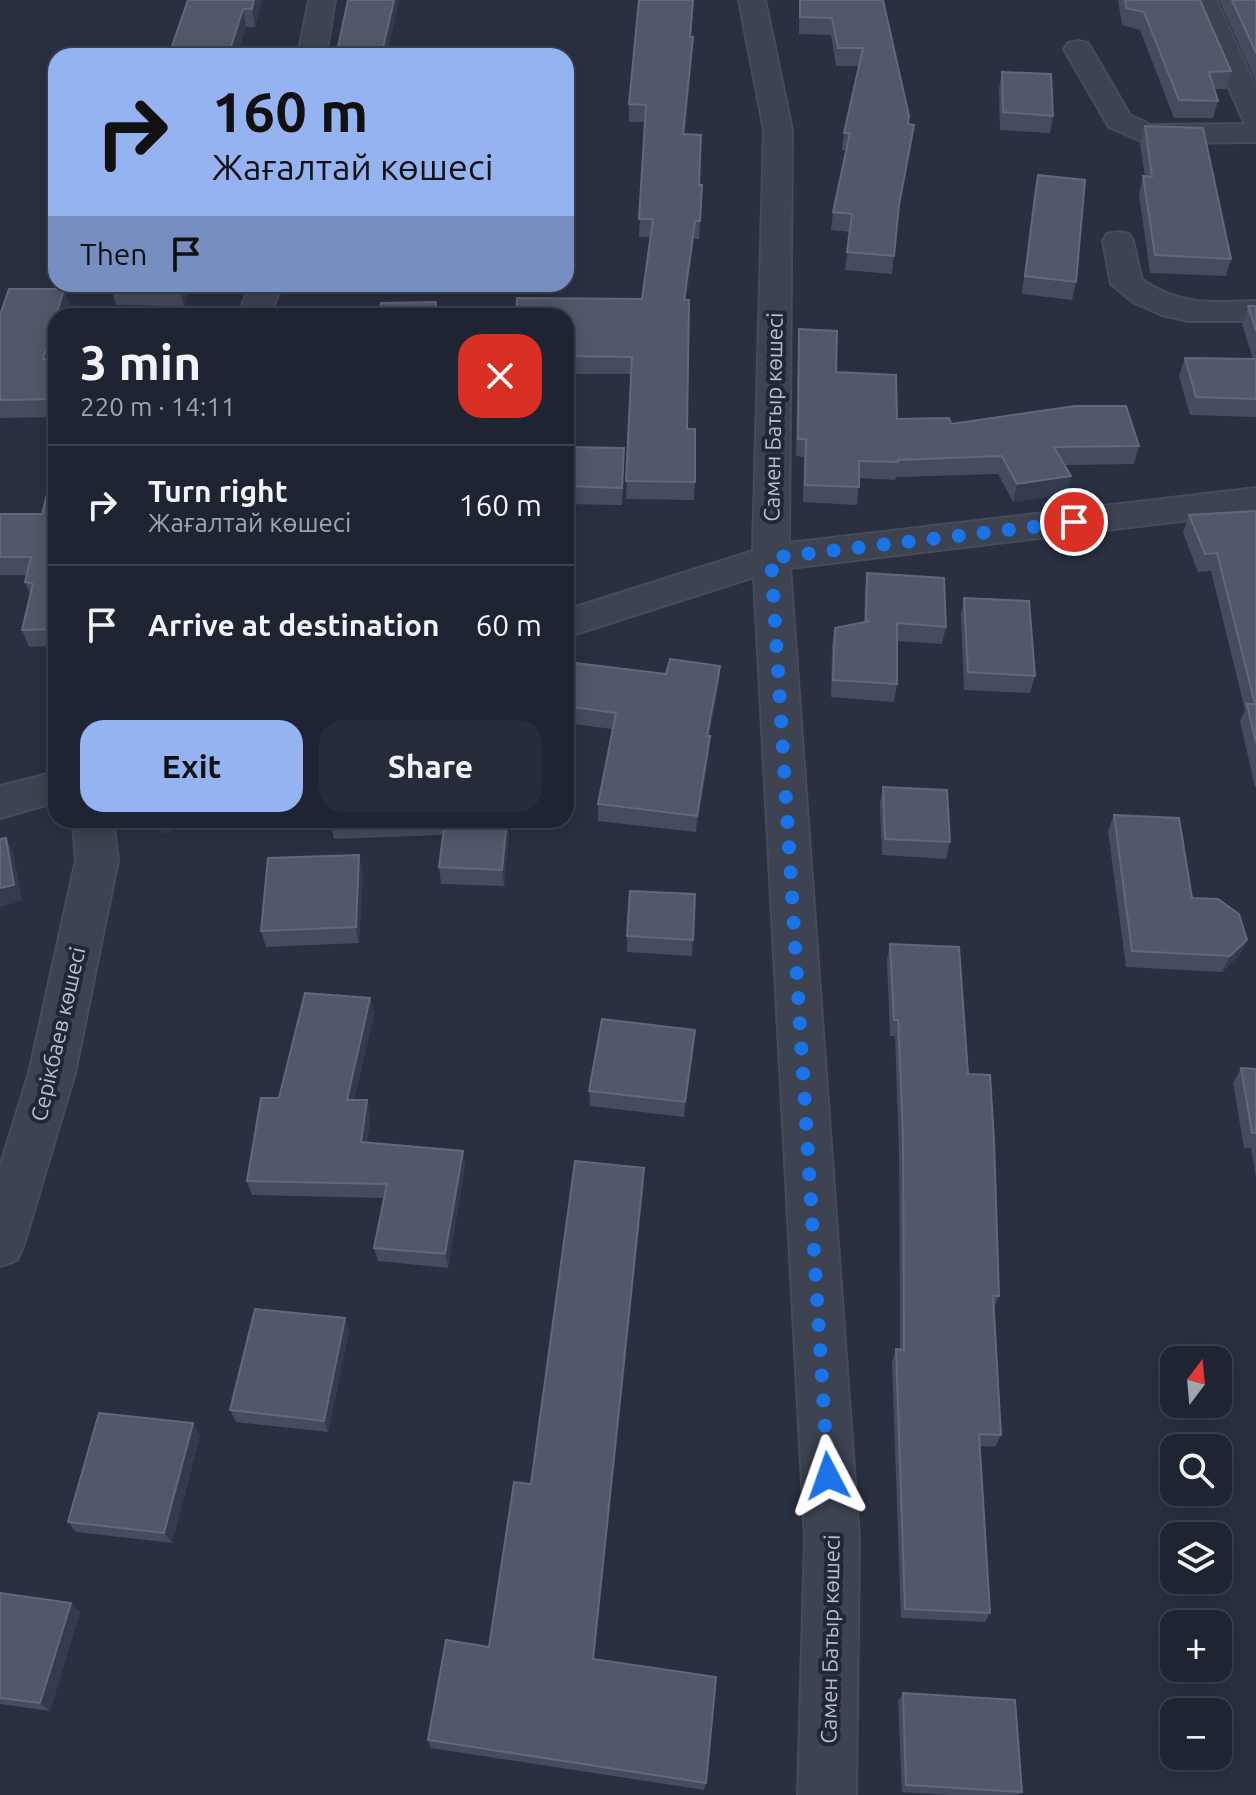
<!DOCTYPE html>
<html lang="en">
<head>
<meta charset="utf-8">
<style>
	body { margin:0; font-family:Ubuntu,sans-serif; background:#272c3a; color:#f1f3f6; height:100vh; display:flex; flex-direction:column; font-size:30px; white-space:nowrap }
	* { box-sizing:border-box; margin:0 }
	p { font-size:26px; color:#a1a4ac }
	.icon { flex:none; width:44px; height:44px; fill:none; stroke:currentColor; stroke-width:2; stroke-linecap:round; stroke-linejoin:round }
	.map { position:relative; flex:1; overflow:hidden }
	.side { position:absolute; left:48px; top:308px; width:526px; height:520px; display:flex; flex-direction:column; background:#1f2432; border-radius:24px; box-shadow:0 4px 20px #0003,0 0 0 2px #3c414d }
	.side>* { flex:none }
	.top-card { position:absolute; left:48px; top:48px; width:526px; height:244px; border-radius:24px; box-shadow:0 4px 20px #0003,0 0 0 2px #3c414d; background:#95b2f1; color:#111; overflow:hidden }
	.needle { width:52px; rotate:16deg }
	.tools { position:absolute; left:1160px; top:1346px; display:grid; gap:16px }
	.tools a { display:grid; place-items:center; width:72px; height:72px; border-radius:16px; background:#1f2432; box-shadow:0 4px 20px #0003,0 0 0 2px #3c414d; font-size:40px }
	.pin { position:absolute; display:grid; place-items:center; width:68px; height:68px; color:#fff; margin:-34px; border:4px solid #fff; border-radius:50%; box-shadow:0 2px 8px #0007 }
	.me { position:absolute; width:88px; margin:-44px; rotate:356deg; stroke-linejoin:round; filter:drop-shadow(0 0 6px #0008) }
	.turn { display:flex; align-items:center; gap:28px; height:168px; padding:0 32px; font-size:36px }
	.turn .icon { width:104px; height:104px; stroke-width:2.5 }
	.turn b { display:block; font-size:56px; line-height:68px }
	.then { display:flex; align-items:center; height:76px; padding:0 32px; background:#0003; gap:16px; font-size:30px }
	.round { display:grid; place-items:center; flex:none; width:84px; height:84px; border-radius:24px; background:#272c3a }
	.headline { display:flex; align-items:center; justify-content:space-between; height:136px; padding:0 32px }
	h1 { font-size:48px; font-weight:700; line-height:60px }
	.primary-button { display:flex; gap:16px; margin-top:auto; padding:16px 32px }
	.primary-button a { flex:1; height:92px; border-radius:24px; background:#95b2f1; color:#111; font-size:32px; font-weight:700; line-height:92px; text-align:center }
	.primary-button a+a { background:#272c3a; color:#f1f3f6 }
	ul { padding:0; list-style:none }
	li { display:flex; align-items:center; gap:24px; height:120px; padding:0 32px; border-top:2px solid #3c414d }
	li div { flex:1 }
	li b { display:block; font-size:30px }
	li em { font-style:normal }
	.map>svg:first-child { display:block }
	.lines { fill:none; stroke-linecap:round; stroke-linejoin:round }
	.minor-casing { stroke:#474b5b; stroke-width:4 }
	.minor { fill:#3d4351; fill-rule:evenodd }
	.wall { fill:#454c5f }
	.shaded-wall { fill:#343b4f }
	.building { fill:#52586b; stroke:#62687a; stroke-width:2 }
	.route { stroke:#1a73e8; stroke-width:14; stroke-dasharray:0 25.2 }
	.labels { text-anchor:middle; stroke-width:8; stroke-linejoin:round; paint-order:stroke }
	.street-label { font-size:22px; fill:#bbbecb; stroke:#222737 }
</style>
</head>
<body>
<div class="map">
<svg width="1256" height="1795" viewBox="0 0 1256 1795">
	<rect width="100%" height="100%" fill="#293042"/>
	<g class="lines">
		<g class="minor-casing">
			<g id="minor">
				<path d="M309 0H335L326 56H298Z"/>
				<path d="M739 0H765L792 130 789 543 1256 488V512L790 568 859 1539 856 1795H798L805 1539 754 577 566 637V610L753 551 764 130Z"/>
				<path d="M1190 0H1216L1256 88V142L1146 143 1109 127 1064 49 1068 43 1078 41 1088 43 1130 115 1151 125 1245 124Z"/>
				<path d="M1118 232 1129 234 1133 241 1142 280C1182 306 1210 303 1256 301V321H1188L1162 315 1133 302 1111 284 1103 241 1107 234Z"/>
				<path d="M250 284H282L270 316H238Z"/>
				<path d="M56 772V802L0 818V786Z"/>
				<path d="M73 820H113L118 860 75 1073 24 1244 17 1260 0 1266V1167L29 1073 76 860Z"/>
			</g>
		</g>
		<use href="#minor" class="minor"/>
	</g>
	<g class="wall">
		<path d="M188 0H262L255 27H246L237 56H169Z"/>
		<path d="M639 0H694L691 37H693L692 54 685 134 699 185H702L699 239H694L686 300 687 429 695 482 694 500 626 499 631 374H566V316L642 299 650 237H639L645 122H629V104Z"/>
		<path d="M799 0H883L908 124 914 125 898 215 892 274 845 270 850 232 831 230 833 212 846 151 842 150 844 133 859 66H836L831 35 799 34Z"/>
		<path d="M1118 0H1200L1231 71 1226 89H1214L1218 101 1213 118H1174L1140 30 1122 25Z"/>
		<path d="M1219 0H1256V82Z"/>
		<path d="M1002 72 1053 116 1050 133 1000 130 999 89Z"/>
		<path d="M1145 126 1231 259 1226 276 1150 273 1139 194 1143 176H1145L1140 144Z"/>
		<path d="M1038 175 1076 282 1072 300 1022 294 1034 193Z"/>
		<path d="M112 284H190L184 306 116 305 111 287Z"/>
		<path d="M291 284H365L364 294H293Z"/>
		<path d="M64 289 70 307 67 316H56V354L55 359H56V417L0 418V315Z"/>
		<path d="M1248 306H1256V417L1190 415 1179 376 1185 358 1253 359 1242 324Z"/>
		<path d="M799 329 836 372 897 419 1139 446 1134 464 1064 465 1071 476 1066 494 1013 502 998 474 896 477 895 480 859 478 857 505 803 502 804 457 796 456 798 347Z"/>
		<path d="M566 447 624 466 622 505 566 504Z"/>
		<path d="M56 458V646L29 647 22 630 30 594 25 582 27 575H0V514H42Z"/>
		<path d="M1256 511V787H1255L1240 721 1245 710 1211 571 1198 572 1183 533 1189 515Z"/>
		<path d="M867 573 946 627 942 644 897 641V684L894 702 831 697 832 645 835 628 864 622 865 591Z"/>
		<path d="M964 598 1035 676 1030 693 964 690 961 615Z"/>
		<path d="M566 662 666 674 720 666 719 683 709 736V753L696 832 598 821V804L612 729 574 724Z"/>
		<path d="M883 787 950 842 946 859 882 855 880 804Z"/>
		<path d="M1114 815 1192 898 1247 940 1239 956 1222 972 1126 967 1108 831Z"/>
		<path d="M330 820H510L504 886 441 884 439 867 443 835 334 839Z"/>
		<path d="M363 872 359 943 266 947 261 931Z"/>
		<path d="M695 894 692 956 627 952V936Z"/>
		<path d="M890 944 968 1074 999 1296 994 1309 1001 1435 995 1447 980 1446 990 1613 985 1622 901 1618 892 1362 896 1349 900 1350 899 1149 895 1036H890L887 960Z"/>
		<path d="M370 998 374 1014 354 1100 370 1115 367 1143 463 1151 465 1166 448 1268 378 1261 374 1248 384 1198 252 1195 247 1181 279 1098Z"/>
		<path d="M694 1045 684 1117 590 1106 589 1091Z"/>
		<path d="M1241 1068 1256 1069V1177L1251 1148H1244L1233 1083Z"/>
		<path d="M644 1168V1182L594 1659 706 1783 704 1790 431 1748 428 1740 489 1647 531 1484Z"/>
		<path d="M349 1331 328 1432 236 1422 230 1410Z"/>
		<path d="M200 1435 172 1543 76 1532 68 1522Z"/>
		<path d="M0 1593 71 1603 80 1612 50 1711 0 1704Z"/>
		<path d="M903 1693 1022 1792 1019 1795H949L902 1792 898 1701Z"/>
	</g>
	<g class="shaded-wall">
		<path d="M254 0H262L255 27 252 9Z"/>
		<path d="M394 0H399L387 56H381Z"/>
		<path d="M243 9 246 27 237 56H228Z"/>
		<path d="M693 37 692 54 683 152V134Z"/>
		<path d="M695 221 694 239 684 318V300Z"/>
		<path d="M181 284H190L184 306 179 289Z"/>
		<path d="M64 289 70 307 67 316H56Z"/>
		<path d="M56 317V354L49 377 43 359Z"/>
		<path d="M1071 476 1066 494 1013 502 1017 484Z"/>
		<path d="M720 666 719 683 706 753 707 736Z"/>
		<path d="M573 707 574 724 566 726V709Z"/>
		<path d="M710 736 709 753 696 832 697 816Z"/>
		<path d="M157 820H208L162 834Z"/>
		<path d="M507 820H510L504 886 502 870Z"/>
		<path d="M6 838 14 854 22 901 0 907V888Z"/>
		<path d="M359 855 363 872 359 943 356 927Z"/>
		<path d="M1247 940 1239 956 1222 972 1230 956Z"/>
		<path d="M370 998 374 1014 351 1114 347 1100Z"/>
		<path d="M695 1030 694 1045 684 1117 685 1102Z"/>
		<path d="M367 1100 370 1115 365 1157 361 1142Z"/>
		<path d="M463 1151 465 1166 448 1268 445 1254Z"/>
		<path d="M644 1168V1182L593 1667V1659Z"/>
		<path d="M345 1318 349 1331 328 1432 324 1421Z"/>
		<path d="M193 1423 200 1435 172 1543 164 1533Z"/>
		<path d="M71 1603 80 1612 50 1711 40 1703Z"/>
	</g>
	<g class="building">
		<path d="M188 0H254L252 9H243L228 56 169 55Z"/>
		<path d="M348 0H394L381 56H336Z"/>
		<path d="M639 0H693L690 37H693L683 134 701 135 699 185H702L700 221H695L684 300H689L687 429H695V482L626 481 632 357 566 356V316H516L517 298 642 299 653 219H639L646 105 629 104Z"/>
		<path d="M800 0H883L909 116 908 124 914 125 899 205 894 256 847 252 852 214 833 212 850 133H844L863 48H838L832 18 800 17Z"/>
		<path d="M1125 0H1200L1231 71 1209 72 1218 101 1179 100 1144 12 1126 8Z"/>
		<path d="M1232 0H1256V53Z"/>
		<path d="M1002 72 1051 74 1053 116 1003 112Z"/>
		<path d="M1145 126 1203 128 1231 259 1155 255 1143 176 1152 177Z"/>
		<path d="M1038 175 1085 180 1076 282 1025 276Z"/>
		<path d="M112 284H181L179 289 111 287Z"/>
		<path d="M9 289H64L43 359H56V399L0 400V315Z"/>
		<path d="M436 302 435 316H378L381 303Z"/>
		<path d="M1248 306H1256V331Z"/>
		<path d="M799 329 837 331 836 372 896 375 897 419 949 418 951 424 1075 406H1126L1139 446 1054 447 1071 476 1017 484 1002 456 898 460V462L859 461V487L805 485 806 439H798Z"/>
		<path d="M1185 358 1256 359V399L1196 397Z"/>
		<path d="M566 447 624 448 622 488 566 486Z"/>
		<path d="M56 458V629L22 630 33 584 25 582 31 557H0V514H42Z"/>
		<path d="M1256 511V743L1247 704H1255L1217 553 1205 554 1189 515Z"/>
		<path d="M867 573 944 578 946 627 897 623V684L833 680 835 628 870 621H866Z"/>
		<path d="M964 598 1029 601 1035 676 968 672Z"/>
		<path d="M670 659 720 666 707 736H710L697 816 598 804 616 713 573 707 566 709V662L666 674Z"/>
		<path d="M883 787 947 790 950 842 885 839Z"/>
		<path d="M1114 815 1179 818 1192 898 1218 899 1239 914 1247 940 1230 956 1132 951Z"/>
		<path d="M330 820H402L330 822Z"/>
		<path d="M445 820H507L502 870 439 867Z"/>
		<path d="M6 838 14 885 0 888V839Z"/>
		<path d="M359 855 356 927 261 931 268 858Z"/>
		<path d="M630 891 695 894 693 940 627 936Z"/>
		<path d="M890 944 959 947 968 1074 990 1075 994 1140 999 1296H993L1001 1435 979 1434 990 1613 905 1609 896 1349 904 1350 903 1134 898 1020H894Z"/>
		<path d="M305 993 370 998 347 1100H367L361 1142 463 1151 445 1254 374 1248 387 1184 247 1181 261 1098H279Z"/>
		<path d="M602 1019 695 1030 685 1102 589 1091Z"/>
		<path d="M1241 1068 1256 1069V1133H1252Z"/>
		<path d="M575 1161 644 1168 593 1659 716 1677 706 1783 428 1740 446 1640 489 1647 514 1482 531 1484Z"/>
		<path d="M255 1309 345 1318 324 1421 230 1410Z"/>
		<path d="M99 1413 193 1423 164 1533 68 1522Z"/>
		<path d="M0 1593 71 1603 40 1703 0 1698Z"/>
		<path d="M903 1693 1015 1700 1022 1792 906 1785Z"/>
	</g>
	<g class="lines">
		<path class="route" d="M828 1476 771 558 1074 522"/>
	</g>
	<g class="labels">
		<g class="street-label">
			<text transform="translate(773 417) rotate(-89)" y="8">Самен Батыр көшесі</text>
			<text transform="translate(58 1034) rotate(-77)" y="8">Серікбаев көшесі</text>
			<text transform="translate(830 1639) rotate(-89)" y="8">Самен Батыр көшесі</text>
		</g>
	</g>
</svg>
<div class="tools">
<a><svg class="needle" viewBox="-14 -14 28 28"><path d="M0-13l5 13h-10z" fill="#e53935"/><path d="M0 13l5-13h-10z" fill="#a1a4ac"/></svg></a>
<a><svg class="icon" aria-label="search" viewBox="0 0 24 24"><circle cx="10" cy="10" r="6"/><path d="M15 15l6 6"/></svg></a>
<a><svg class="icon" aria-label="layers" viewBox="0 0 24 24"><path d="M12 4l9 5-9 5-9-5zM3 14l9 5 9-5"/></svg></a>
<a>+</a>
<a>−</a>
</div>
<div class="pin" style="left:1074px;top:522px;background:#d93025"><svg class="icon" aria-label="arrive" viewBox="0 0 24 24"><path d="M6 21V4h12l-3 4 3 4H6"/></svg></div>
<svg class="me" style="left:828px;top:1476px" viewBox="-20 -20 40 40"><path d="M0-17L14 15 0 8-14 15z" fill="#1a73e8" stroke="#fff" stroke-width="4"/></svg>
<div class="top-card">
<div class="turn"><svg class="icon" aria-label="right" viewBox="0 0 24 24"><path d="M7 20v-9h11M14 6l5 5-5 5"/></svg><div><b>160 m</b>Жағалтай көшесі</div></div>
<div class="then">Then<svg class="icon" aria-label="arrive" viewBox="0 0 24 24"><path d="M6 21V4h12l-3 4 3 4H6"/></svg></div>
</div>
<section class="side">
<div class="headline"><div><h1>3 min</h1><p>220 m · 14:11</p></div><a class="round" style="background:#d93025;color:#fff"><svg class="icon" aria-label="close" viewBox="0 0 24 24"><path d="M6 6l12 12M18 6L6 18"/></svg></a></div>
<ul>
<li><svg class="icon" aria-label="right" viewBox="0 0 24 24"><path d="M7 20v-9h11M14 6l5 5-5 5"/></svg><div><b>Turn right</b><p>Жағалтай көшесі</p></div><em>160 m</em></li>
<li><svg class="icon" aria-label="arrive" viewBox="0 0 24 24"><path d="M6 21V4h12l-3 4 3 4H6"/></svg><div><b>Arrive at destination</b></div><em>60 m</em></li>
</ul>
<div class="primary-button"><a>Exit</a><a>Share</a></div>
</section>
</div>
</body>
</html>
